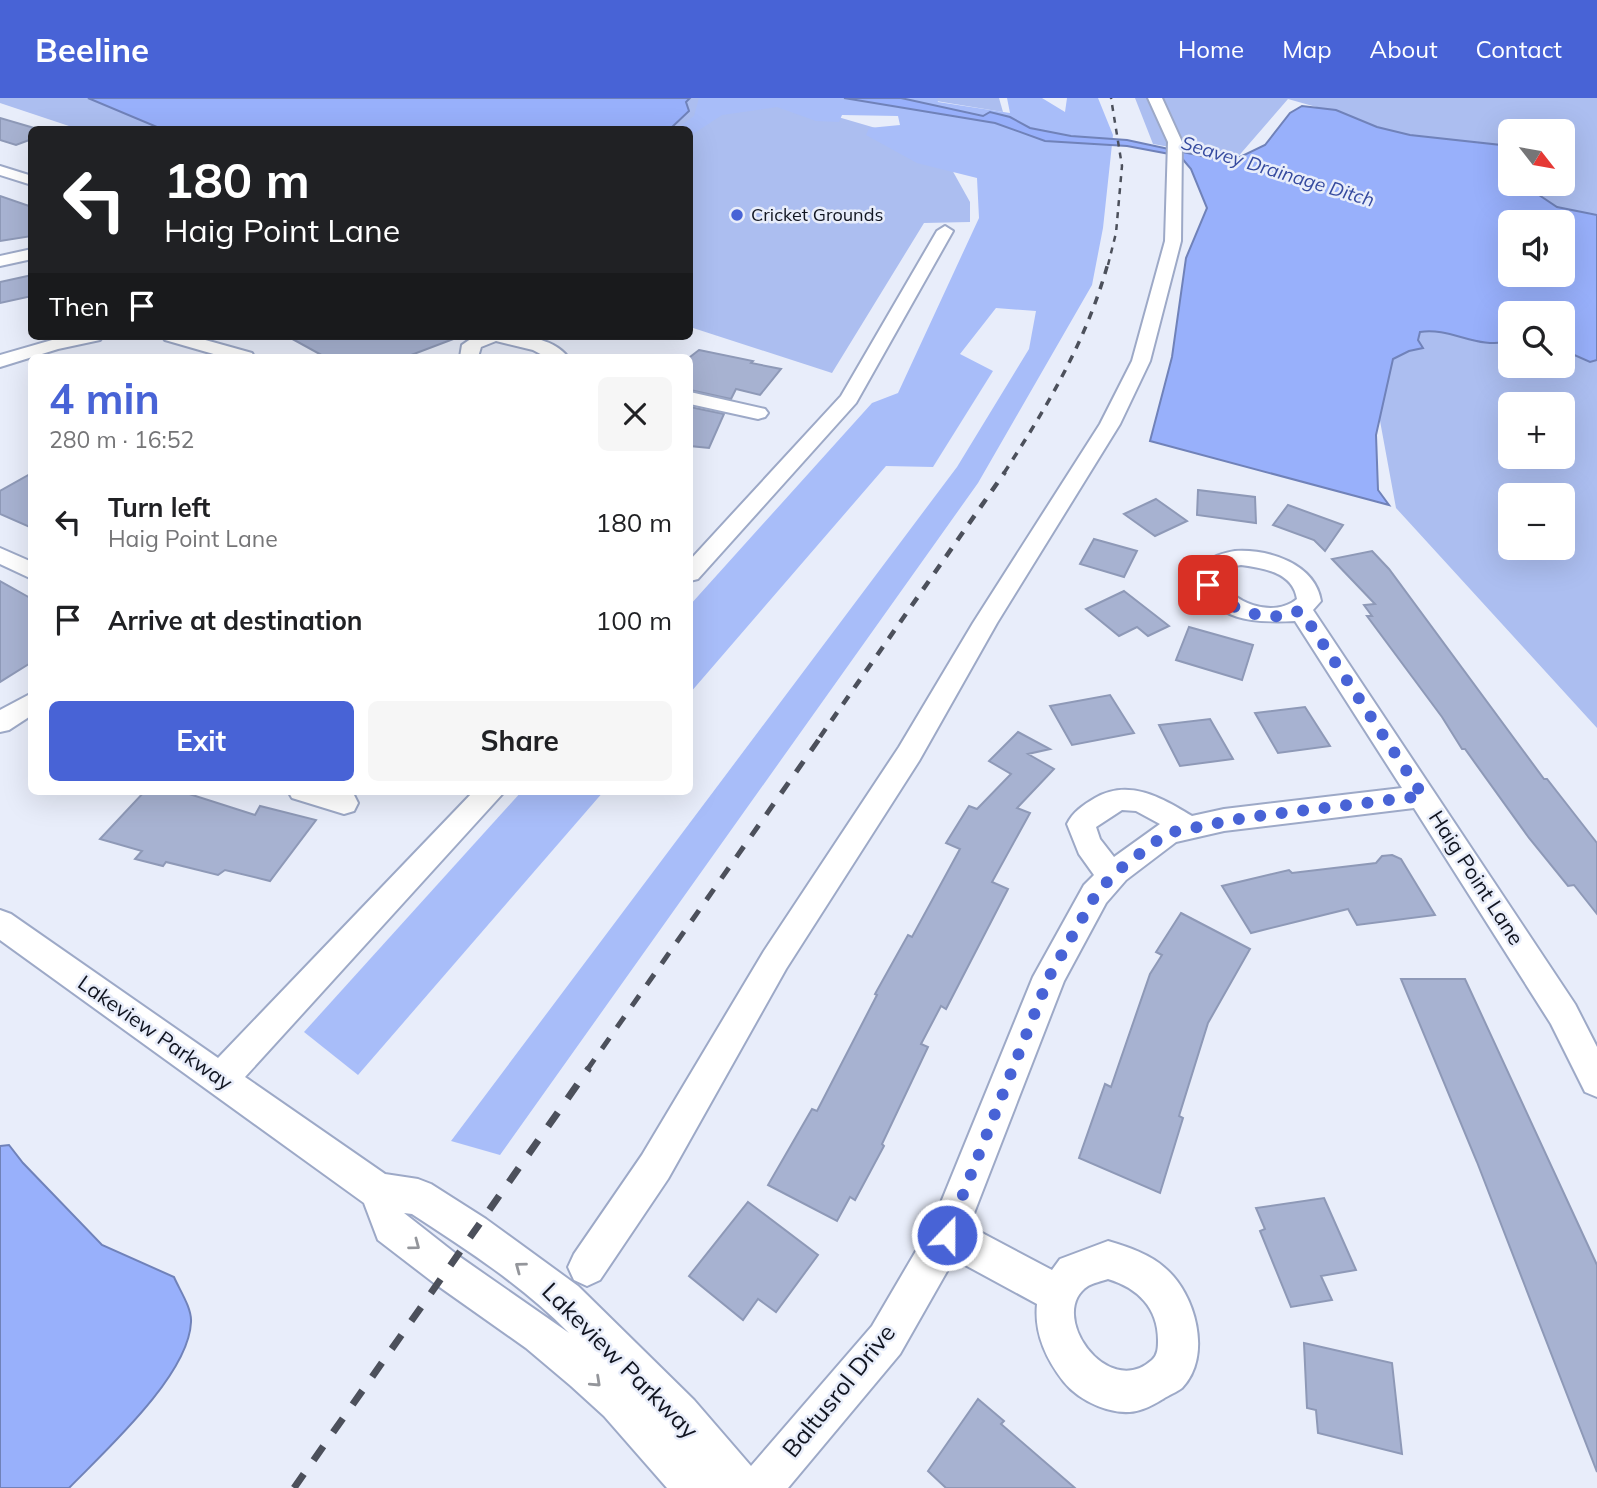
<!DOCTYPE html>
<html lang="en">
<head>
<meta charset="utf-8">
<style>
	body { margin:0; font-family:Mulish,sans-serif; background:#f6f6f6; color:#202124; height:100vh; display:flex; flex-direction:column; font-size:26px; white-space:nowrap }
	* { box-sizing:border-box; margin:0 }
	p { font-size:23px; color:#757577 }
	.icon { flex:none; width:38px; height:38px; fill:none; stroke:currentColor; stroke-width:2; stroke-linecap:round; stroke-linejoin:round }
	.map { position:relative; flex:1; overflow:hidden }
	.drawer { position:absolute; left:28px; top:256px; width:665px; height:441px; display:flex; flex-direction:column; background:#fff; border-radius:10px; box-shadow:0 7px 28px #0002 }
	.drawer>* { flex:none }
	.top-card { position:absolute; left:28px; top:28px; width:665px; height:214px; border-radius:10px; box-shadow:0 7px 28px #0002; background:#202124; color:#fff; overflow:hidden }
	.needle { width:46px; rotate:121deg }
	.buttons { position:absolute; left:1498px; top:21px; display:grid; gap:14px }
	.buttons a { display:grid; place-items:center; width:77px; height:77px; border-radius:10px; background:#fff; box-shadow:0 7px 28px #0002; font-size:35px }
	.pin { position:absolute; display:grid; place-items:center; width:60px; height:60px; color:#fff; margin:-30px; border-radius:14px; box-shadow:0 4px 10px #0006 }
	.me { position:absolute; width:77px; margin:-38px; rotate:22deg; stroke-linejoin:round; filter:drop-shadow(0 0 5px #0008) }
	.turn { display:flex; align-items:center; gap:24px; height:147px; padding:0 21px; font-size:32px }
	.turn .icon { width:91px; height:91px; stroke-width:2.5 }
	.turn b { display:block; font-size:49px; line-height:60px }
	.then { display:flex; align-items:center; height:66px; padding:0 21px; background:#0003; gap:14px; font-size:26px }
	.round { display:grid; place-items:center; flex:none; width:74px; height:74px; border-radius:10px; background:#f6f6f6 }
	.summary { display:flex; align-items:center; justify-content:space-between; height:119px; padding:0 21px }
	h1 { font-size:42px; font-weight:700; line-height:52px; color:#4863d6 }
	.button { display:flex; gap:14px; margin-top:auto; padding:14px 21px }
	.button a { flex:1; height:80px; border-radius:10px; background:#4863d6; color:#fff; font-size:28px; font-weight:700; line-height:80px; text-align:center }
	.button a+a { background:#f6f6f6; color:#202124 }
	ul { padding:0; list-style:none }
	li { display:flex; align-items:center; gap:21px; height:98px; padding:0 21px }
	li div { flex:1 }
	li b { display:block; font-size:26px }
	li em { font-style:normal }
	header { display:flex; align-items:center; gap:42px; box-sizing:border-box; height:98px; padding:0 35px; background:#4863d6; color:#fff }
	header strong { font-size:33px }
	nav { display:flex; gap:38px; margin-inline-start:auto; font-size:24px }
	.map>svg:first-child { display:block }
	.green { fill:#acbef0; fill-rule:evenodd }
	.forest { fill:#a8bdf9 }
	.water { fill:#98b0fb; stroke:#7082b9; stroke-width:2; fill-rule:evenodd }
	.building { fill:#a7b2d1; stroke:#8e99b7; stroke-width:2 }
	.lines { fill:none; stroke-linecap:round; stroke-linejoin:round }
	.minor-casing { stroke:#9da9c7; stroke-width:4 }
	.minor { fill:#fff; fill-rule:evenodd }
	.rail-far4 { stroke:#4c505b; stroke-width:2.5; stroke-dasharray:6 6; stroke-linecap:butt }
	.rail-far3 { stroke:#4c505b; stroke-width:3.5; stroke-dasharray:8 8; stroke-linecap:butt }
	.rail-far2 { stroke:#4c505b; stroke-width:4.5; stroke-dasharray:10 10; stroke-linecap:butt }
	.rail-far1 { stroke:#4c505b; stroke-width:5; stroke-dasharray:13 13; stroke-linecap:butt }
	.rail { stroke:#4c505b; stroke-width:7; stroke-dasharray:17 17; stroke-linecap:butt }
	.oneway { stroke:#94969b }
	.route { stroke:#4863d6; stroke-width:12; stroke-dasharray:0 21.6 }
	.poi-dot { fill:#4863d6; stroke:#e8edfa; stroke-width:2.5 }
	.labels { text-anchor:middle; stroke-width:5; stroke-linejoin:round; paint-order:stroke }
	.far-poi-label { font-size:18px; fill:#111520; stroke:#e8edfa; text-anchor:start }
	.far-water-label { font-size:19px; font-style:italic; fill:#354a9f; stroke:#e8edfa }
	.street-label { font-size:21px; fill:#111520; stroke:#e8edfa }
	.near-street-label { font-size:24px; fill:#111520; stroke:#e8edfa }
</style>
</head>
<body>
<header>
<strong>Beeline</strong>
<nav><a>Home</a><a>Map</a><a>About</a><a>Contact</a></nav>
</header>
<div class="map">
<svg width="1597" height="1390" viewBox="0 0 1597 1390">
	<rect width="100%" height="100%" fill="#e8edfa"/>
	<g class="green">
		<path d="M0 0H808L797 7 879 31 951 70 970 104V124L924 125 832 275 690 229V32H81L0 5Z"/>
		<path d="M918 0H999L1003 14Z"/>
		<path d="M1135 0H1597V127L1528 99 1536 86H1563V33H1510V50L1369 47 1359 21 1288 1 1236 61 1153 46Z"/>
		<path d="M1405 225 1510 236V268H1563V246L1597 248V630L1396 410 1376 301ZM1510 306H1563V359H1510ZM1510 397H1563V450H1510Z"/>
	</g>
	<g class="forest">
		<path d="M699 0H937L938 4 1010 15 1007 0H1042L1065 14 1067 0H1098L1113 37 1103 130 1092 187 978 385 500 1057 451 1043 957 369 1029 251 1036 213 996 210 960 256 993 273 933 369 886 368 690 595V507L872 305 898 295 979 120 977 80 917 65 866 37 869 30 900 27 898 18 842 17 839 24 816 23 777 9 722 17 690 38V32L676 31 694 18Z"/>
		<path d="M522 693H604L358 977 304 934Z"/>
	</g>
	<g class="water">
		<path d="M88 0H690L686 4 689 13 670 31 164 32Z"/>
		<path d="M844 0H901L983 18 990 14 1010 19 1030 30 1071 38 1127 42 1206 59 1236 61 1265 47 1290 15 1302 8 1336 12 1377 29 1410 37 1510 48V86H1553L1539 97 1557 109 1597 117V262L1590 264 1563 252V215H1510V243C1478 252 1451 229 1420 234L1418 242 1423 250 1409 253 1393 261 1376 337 1378 392 1389 407 1150 343 1172 259 1186 160 1207 110 1191 71 1180 58 1127 48 1045 43 995 25ZM1510 124H1563V177H1510Z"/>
		<path d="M9 1047 23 1065 102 1147 174 1179C179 1191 192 1210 191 1224 189 1277 106 1352 69 1390H0V1048Z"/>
	</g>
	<g class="building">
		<path d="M0 20 41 32H32V41L16 47 0 42Z"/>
		<path d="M0 98 32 109V138L0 143Z"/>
		<path d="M32 177V198L0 205V184Z"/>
		<path d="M287 238H456V240L406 259H325Z"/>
		<path d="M699 252 753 263 751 265 781 271 760 297 736 291 731 301 690 292V259Z"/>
		<path d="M690 309 724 316 709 350 690 348Z"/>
		<path d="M32 375V430L0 416V393Z"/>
		<path d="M1198 392 1255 399 1256 425 1197 417Z"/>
		<path d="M1156 401 1187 423 1155 438 1124 416Z"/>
		<path d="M1288 407 1343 427 1325 453 1314 442 1273 427Z"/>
		<path d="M1094 441 1137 453 1124 479 1080 466Z"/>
		<path d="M1372 453 1389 471 1544 681H1547L1597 745V816L1574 787 1568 788 1529 740 1465 651H1462L1442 619 1367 518H1372L1364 507 1375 506 1332 461Z"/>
		<path d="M0 483 32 501V564L0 584Z"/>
		<path d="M1124 493 1169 528 1148 538 1137 529 1119 538 1086 511Z"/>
		<path d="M1189 529 1253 547 1242 582 1176 562Z"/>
		<path d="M1110 597 1134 635 1072 647 1050 608Z"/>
		<path d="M1305 609 1330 648 1278 655 1255 615Z"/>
		<path d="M1210 621 1233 661 1180 668 1159 627Z"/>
		<path d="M1018 634 1050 651 1028 656 1054 671 1017 710 1030 715 992 784 1008 791 946 911 941 908 921 946 928 949 882 1046 884 1048 855 1102 850 1099 837 1123 768 1087 812 1011 817 1013 877 897 875 896 908 837 912 839 960 751 946 745 969 708 977 711 1011 676 989 663Z"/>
		<path d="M145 693H180L255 717 260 708 316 722 270 783 225 772 218 777 166 764 163 768 135 761 142 753 100 741Z"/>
		<path d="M1392 757 1401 761 1435 817 1357 827 1348 811 1251 835 1222 788 1289 772 1292 775 1376 765 1382 758Z"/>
		<path d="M1181 815 1250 851 1208 925 1179 1018 1183 1020 1160 1095 1079 1060 1105 986 1111 989 1150 876 1162 857 1156 854Z"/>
		<path d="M1401 881H1465L1597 1167V1374L1477 1064Z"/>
		<path d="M1324 1100 1356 1172 1321 1178 1332 1202 1291 1209 1260 1133 1265 1131 1256 1110Z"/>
		<path d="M748 1104 818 1157 776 1214 758 1201 743 1222 689 1178Z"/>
		<path d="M1304 1245 1392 1265 1402 1356 1318 1335 1316 1312 1307 1310Z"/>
		<path d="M978 1301 1004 1323 1001 1326 1075 1390H946L928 1373Z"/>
	</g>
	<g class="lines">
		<g class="minor-casing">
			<g id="minor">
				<path d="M1148 0H1162L1182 44 1181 143 1150 263 1120 326 997 525 919 663 786 871 668 1081 600 1182 587 1188 574 1182 568 1169 574 1156 642 1057 764 853 899 649 973 525 1100 326 1132 263 1165 143 1168 44Z"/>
				<path d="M0 68 32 78V87L0 77Z"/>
				<path d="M945 128 953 133 856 305 698 481 690 483V462L841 298 937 133Z"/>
				<path d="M32 151V161L0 168V158Z"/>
				<path d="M66 238H103L100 242 58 251 0 269V257Z"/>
				<path d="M162 238H191L252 255 254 259H224L165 242Z"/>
				<path d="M475 238C505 238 547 233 568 259H546L533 252 496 243 481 249 478 259H460L462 247Z"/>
				<path d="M690 294 765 311 768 315 765 319 758 321 690 306Z"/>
				<path d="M0 450 32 464V481L0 466Z"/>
				<path d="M1235 453C1270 451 1315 466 1321 503L1313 512 1575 906 1597 949V999L1585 994 1551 926 1414 710 1224 733 1176 744 1126 782 1106 805 1064 883 969 1128 1052 1172 1060 1161 1108 1143C1128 1149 1150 1156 1165 1170 1195 1195 1213 1258 1182 1290 1177 1294 1169 1297 1163 1301 1156 1305 1148 1310 1140 1312 1115 1320 1079 1303 1064 1284 1046 1261 1034 1235 1037 1206L954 1161 900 1256 788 1390H667L604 1318 571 1288 526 1250 434 1185 378 1142 364 1105 0 842V812L11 816 218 960 474 693H505L245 979 385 1076 418 1081 431 1086 486 1121 578 1188 694 1302 751 1368 872 1228 933 1124 1033 879 1084 787 1094 777 1079 756 1067 726C1073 714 1083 707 1095 700 1129 680 1162 700 1192 718L1224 711 1402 690 1295 523C1254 525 1213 524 1195 478 1205 461 1217 456 1235 453ZM1241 467C1263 470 1293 474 1297 501 1273 521 1230 505 1219 478L1229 469ZM1122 712 1136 713 1160 726 1114 759 1100 741 1096 729ZM404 1115 412 1116C466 1151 523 1188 569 1235L460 1159ZM1108 1181C1138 1190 1158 1210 1158 1242 1158 1249 1158 1257 1152 1262 1107 1303 1046 1215 1088 1188 1093 1185 1102 1183 1108 1181Z"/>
				<path d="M32 595V617L9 632 0 634V612Z"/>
				<path d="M288 693H339L354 697 358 705 354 713 344 716 292 700Z"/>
			</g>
		</g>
		<use href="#minor" class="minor"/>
		<path class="rail-far4" d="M1108 167 1116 135 1122 68 1111 0"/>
		<path class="rail-far3" d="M1004 375C1047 309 1087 242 1108 165"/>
		<path class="rail-far2" d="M820 639 1005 374"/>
		<path class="rail-far1" d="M587 972 822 637"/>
		<path class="rail" d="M294 1390 589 970"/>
	</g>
	<defs><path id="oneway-chevron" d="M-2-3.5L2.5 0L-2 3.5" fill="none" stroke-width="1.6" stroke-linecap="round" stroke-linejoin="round" transform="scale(1.75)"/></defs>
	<g class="oneway">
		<use href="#oneway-chevron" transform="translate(415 1147) rotate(37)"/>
		<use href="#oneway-chevron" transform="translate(520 1169) rotate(-143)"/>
		<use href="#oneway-chevron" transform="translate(596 1284) rotate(43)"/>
	</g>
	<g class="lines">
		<path class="route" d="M947 1137 1049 879 1096 796 1116 774 1167 735 1249 719 1423 698 1304 517 1298 513C1271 527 1225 512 1208 487"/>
	</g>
	<circle class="poi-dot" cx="737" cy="117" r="7"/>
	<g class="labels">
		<g class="far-poi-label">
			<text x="751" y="123">Cricket Grounds</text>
		</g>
		<g class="far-water-label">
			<text transform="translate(1278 73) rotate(17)" y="7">Seavey Drainage Ditch</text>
		</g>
		<g class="street-label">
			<text transform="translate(1476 780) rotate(57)" y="7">Haig Point Lane</text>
			<text transform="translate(155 935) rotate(35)" y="7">Lakeview Parkway</text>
		</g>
		<g class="near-street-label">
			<text transform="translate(620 1263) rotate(45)" y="8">Lakeview Parkway</text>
			<text transform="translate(839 1293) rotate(-51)" y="8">Baltusrol Drive</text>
		</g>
	</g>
</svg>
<div class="buttons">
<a><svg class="needle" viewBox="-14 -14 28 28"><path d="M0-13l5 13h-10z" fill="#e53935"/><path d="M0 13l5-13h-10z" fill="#757577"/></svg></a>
<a><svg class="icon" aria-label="sound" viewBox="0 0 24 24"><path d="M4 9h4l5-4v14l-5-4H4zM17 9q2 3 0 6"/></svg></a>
<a><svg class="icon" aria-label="search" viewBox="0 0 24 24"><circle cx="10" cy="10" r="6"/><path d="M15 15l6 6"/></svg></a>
<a>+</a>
<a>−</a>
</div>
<div class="pin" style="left:1208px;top:487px;background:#d93025"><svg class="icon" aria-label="arrive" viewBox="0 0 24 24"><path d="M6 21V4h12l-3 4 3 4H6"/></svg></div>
<svg class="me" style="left:947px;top:1137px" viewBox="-20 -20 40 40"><circle r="17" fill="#4863d6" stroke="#fff" stroke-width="3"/><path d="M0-11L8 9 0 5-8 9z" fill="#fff"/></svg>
<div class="top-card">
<div class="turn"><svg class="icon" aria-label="left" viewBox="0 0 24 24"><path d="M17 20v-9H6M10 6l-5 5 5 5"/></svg><div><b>180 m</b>Haig Point Lane</div></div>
<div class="then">Then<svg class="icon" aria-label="arrive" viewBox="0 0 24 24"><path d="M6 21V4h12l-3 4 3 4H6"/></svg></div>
</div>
<section class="drawer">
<div class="summary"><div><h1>4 min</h1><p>280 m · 16:52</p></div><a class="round"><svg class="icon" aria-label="close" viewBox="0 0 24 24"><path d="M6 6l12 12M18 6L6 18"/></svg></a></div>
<ul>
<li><svg class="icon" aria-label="left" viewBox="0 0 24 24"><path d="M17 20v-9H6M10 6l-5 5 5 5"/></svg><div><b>Turn left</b><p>Haig Point Lane</p></div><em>180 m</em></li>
<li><svg class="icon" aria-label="arrive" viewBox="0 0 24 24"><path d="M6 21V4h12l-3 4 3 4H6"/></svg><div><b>Arrive at destination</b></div><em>100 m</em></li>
</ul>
<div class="button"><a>Exit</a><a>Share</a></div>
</section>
</div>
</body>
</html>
